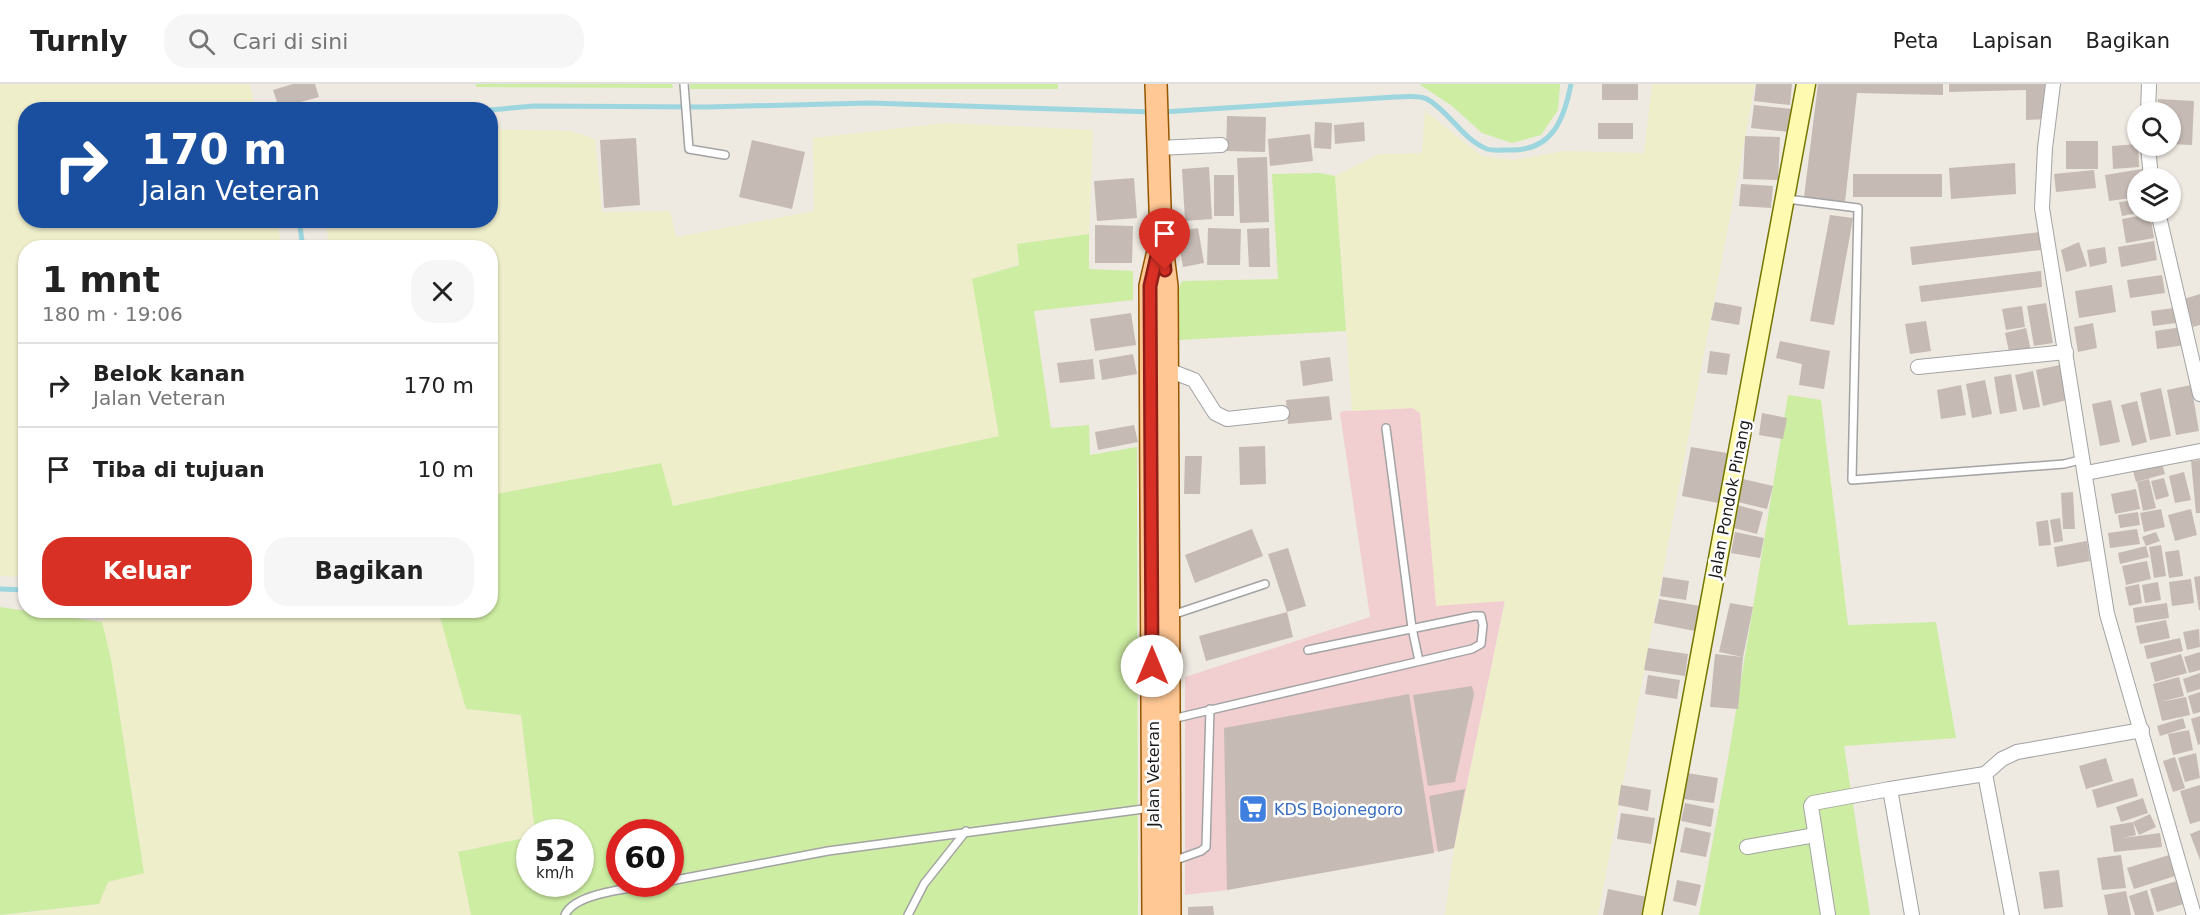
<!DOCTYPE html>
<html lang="id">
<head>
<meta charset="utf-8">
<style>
	body { margin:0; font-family:"DejaVu Sans",sans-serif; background:#f6f6f6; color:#222; height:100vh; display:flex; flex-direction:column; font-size:22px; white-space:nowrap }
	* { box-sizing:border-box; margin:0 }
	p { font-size:20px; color:#767676 }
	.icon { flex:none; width:33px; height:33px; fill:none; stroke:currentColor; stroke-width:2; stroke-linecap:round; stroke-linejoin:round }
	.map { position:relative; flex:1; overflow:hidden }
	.side { position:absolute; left:18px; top:156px; width:480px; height:378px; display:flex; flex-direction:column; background:#fff; border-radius:24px; box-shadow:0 2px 4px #0004 }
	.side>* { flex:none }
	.guide { position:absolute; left:18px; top:18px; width:480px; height:126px; border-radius:24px; box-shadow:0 2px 4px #0004; background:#1a4fa0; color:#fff; overflow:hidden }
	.controls { position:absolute; left:2127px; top:18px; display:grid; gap:12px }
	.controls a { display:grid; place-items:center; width:54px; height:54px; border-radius:50%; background:#fff; box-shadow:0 2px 4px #0004; font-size:30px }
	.speed { position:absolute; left:516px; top:735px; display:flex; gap:12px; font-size:30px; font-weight:700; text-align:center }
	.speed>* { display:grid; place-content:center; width:78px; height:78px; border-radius:50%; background:#fff; box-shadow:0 2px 4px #0004; line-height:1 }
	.speed small { font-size:15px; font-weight:400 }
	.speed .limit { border:9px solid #d22; background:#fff; color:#111 }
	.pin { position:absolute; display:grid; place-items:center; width:51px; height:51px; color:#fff; margin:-62px -26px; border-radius:50% 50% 50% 0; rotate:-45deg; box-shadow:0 0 6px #0007 }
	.pin .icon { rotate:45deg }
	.me { position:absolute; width:66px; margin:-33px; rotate:0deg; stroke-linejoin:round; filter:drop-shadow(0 0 4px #0008) }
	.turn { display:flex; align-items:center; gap:21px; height:126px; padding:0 24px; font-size:27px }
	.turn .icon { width:78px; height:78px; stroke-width:2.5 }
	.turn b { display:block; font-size:42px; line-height:51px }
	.round { display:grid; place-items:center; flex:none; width:63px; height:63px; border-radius:24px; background:#f6f6f6 }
	.overview { display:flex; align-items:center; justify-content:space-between; height:102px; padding:0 24px }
	h1 { font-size:36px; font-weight:700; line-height:45px }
	.cta { display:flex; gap:12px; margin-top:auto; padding:12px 24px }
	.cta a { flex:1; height:69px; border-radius:24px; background:#d93025; color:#fff; font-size:24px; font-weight:700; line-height:69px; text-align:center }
	.cta a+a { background:#f6f6f6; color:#222 }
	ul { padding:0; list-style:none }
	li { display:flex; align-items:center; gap:18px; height:84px; padding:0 24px; border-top:2px solid #e0e0e0 }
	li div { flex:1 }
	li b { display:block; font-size:22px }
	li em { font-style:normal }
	header { display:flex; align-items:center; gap:36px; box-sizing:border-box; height:84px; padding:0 30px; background:#fff; border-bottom:2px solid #e0e0e0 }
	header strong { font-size:28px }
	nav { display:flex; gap:33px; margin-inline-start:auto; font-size:21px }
	.search { width:420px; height:54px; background:#f6f6f6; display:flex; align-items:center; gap:15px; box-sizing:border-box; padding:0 21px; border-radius:24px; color:#767676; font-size:22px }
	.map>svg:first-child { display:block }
	.commercial { fill:#f1ced0 }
	.farmland { fill:#efeeca }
	.grass { fill:#cdeda2; fill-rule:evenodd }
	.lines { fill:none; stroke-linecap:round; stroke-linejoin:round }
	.stream { stroke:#9ed6df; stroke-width:5 }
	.building { fill:#c6bab4 }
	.lane-casing { stroke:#a3a3a3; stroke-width:10 }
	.street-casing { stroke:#a3a3a3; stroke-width:16 }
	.secondary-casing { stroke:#737600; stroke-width:21 }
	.primary-casing { stroke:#945600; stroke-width:24 }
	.lane { stroke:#fff; stroke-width:7 }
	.street { stroke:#fff; stroke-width:14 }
	.secondary { stroke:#fefbb0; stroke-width:18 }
	.primary { stroke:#ffc895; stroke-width:21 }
	.route-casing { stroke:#8d1f18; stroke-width:15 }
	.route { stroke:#d93025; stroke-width:10 }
	.labels { text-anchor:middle; stroke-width:5; stroke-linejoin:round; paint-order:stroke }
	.street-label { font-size:16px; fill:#1c1c1c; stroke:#fff }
	.shop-label { font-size:16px; fill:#366cbe; stroke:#fff; text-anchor:start }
</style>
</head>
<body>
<header>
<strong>Turnly</strong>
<div class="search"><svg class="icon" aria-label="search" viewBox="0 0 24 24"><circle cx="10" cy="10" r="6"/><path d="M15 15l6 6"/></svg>Cari di sini</div>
<nav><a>Peta</a><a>Lapisan</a><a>Bagikan</a></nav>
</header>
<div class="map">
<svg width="2200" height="831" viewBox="0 0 2200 831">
	<rect width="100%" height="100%" fill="#eee9e1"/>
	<path class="commercial" d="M1413 324 1420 329 1505 516 1454 764 1227 806 1185 811V593L1370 533 1340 329 1343 327Z"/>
	<g class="farmland">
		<path d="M0 0H250L255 25 26 26V136L277 137 281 163 26 164 25 493 0 492Z"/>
		<path d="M1652 0H1755L1598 831H1445L1454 764 1505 517 1436 522 1420 329 1413 324 1352 327 1335 92 1379 70 1422 69 1425 27 1482 72 1514 76 1563 67 1644 69Z"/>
		<path d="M945 39 1093 46 1089 150 1017 160 1019 180 973 195 999 352 730 411 672 422 661 379 491 411 490 164 330 163 325 137 490 136 491 45 571 47 595 55 602 128 670 127 676 153 814 127 813 54Z"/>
		<path d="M405 526 406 529 439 530 466 625 521 631 535 748H530L529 753 458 768 471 831H6L99 820 108 798 144 788 111 575 102 538 107 527Z"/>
	</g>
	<g class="grass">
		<path d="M476 0H672L673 4 476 3Z"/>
		<rect x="690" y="0" width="368" height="5"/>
		<path d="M1419 0H1560L1558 26 1541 51 1512 59 1482 49 1452 22Z"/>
		<path d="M1320 89 1335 92 1346 247 1179 256 1178 206 1182 197 1278 195 1272 90Z"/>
		<path d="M1089 150V185L1133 187V216L1034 227 1051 344 1089 341 1090 371 1137 363 1138 831H471L458 768 529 753 530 800H580V748H535L521 631 466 625 439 530 405 529V527L490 526 491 411 661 379 673 422 999 352 972 195 1019 181 1017 160ZM620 748H670V800H620Z"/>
		<path d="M1788 311 1821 316 1848 541 1936 538 1956 654 1844 662 1870 831H1699L1728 675Z"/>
		<path d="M0 523 102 538 111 575 144 789 108 798 99 820 0 831Z"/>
	</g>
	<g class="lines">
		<g class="stream">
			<path d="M320 26H331"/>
			<path d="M490 26 534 22 707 23 870 19 1153 28"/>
			<path d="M1162 28 1395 13C1405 13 1419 11 1427 15 1450 28 1462 55 1487 65 1493 67 1503 66 1510 66 1552 67 1564 36 1571 0"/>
			<path d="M299 136 303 164"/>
			<path d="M0 505 26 506"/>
		</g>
	</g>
	<g class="building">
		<path d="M293 0H315L319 13 279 24 273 6Z"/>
		<rect x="1602" y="0" width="36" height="16"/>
		<path d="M1756 0H1792L1790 21 1754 17Z"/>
		<path d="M1818 0H1943V11L1857 9 1845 118 1804 113Z"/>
		<path d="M1949 0H2047L2048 5H2045V35L2026 36V6L1949 8Z"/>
		<path d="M2158 15 2194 17 2192 61 2170 60V28H2157Z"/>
		<path d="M1754 21 1792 25 1789 48 1751 44Z"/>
		<path d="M1227 32 1266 33 1265 68 1226 67Z"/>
		<path d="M1315 38 1332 39 1331 65 1314 64Z"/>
		<path d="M1364 38 1365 57 1335 60 1334 41Z"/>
		<rect x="1598" y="39" width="35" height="16"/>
		<path d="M1310 50 1313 77 1270 82 1268 55Z"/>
		<path d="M1745 52 1780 53 1778 96 1743 95Z"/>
		<path d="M636 54 640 121 604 124 600 56Z"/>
		<path d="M752 56 805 68 792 125 739 113Z"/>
		<rect x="2066" y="57" width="32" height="28"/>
		<path d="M2138 60 2139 83 2113 85 2112 62Z"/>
		<path d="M1267 73 1269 138 1240 139 1237 74Z"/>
		<path d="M2015 79 2016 110 1951 115 1949 84Z"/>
		<path d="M1209 83 1212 135 1185 137 1182 85Z"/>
		<path d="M2142 85 2143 94H2138V113L2109 117 2105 91Z"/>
		<path d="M2094 86 2096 104 2056 108 2054 90Z"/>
		<rect x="1853" y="90" width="89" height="23"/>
		<rect x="1214" y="91" width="20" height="41"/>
		<path d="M1134 94 1137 134 1097 137 1094 97Z"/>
		<path d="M1741 100 1773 102 1771 124 1739 122Z"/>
		<path d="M2138 116V129L2122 132 2119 118Z"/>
		<path d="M2150 130 2154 154 2126 159 2122 135Z"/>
		<path d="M1830 131 1853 134 1834 241 1810 237Z"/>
		<path d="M1095 141 1133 142 1132 179H1095Z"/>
		<path d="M1198 144 1204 179 1183 183 1177 148Z"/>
		<path d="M1208 144 1241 145 1240 181H1207Z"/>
		<path d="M1269 144 1270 183H1249L1247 145Z"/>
		<path d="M2040 148 2041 166 1912 181 1910 163Z"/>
		<path d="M2154 157 2157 176 2121 183 2118 163Z"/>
		<path d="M2079 158 2087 182 2066 188 2061 166Z"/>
		<path d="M2105 163 2107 179 2090 183 2087 166Z"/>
		<path d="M2041 187 2042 203 1921 218 1919 202Z"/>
		<path d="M2162 191 2165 209 2130 214 2127 196Z"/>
		<path d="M2112 201 2116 228 2079 234 2075 207Z"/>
		<path d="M2200 210V241L2193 243 2184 215Z"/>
		<path d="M1715 218 1742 223 1739 241 1711 236Z"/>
		<path d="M2046 219 2053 259 2034 262 2027 222Z"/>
		<path d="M2022 222 2025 243 2006 246 2002 225Z"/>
		<path d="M2174 224 2176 239 2153 242 2151 227Z"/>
		<path d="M1131 229 1136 261 1095 267 1090 235Z"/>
		<path d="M1926 237 1931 267 1910 270 1905 240Z"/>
		<path d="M2093 239 2097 264 2078 268 2074 243Z"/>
		<path d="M2182 243 2185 261 2157 265 2155 247Z"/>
		<path d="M2026 244 2031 267 2010 272 2005 249Z"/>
		<path d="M1780 257 1830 267 1824 305 1799 301 1802 280 1776 274Z"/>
		<path d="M1710 267 1730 270 1727 291 1707 289Z"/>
		<path d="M1133 270 1137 290 1102 296 1099 276Z"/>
		<path d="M1330 273 1333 297 1303 302 1300 277Z"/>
		<path d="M1093 275 1095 295 1060 299 1057 279Z"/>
		<path d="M2060 281 2067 316 2043 322 2036 286Z"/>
		<path d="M2033 287 2040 323 2023 326 2015 291Z"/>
		<path d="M2011 290 2017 327 2000 330 1994 293Z"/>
		<path d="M1985 296 1992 330 1972 334 1966 300Z"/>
		<path d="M1961 301 1966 331 1941 335 1937 306Z"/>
		<path d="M2191 301 2199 347 2176 351 2167 306Z"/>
		<path d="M2161 304 2171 352 2150 356 2140 309Z"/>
		<path d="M1329 312 1332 336 1288 340 1286 316Z"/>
		<path d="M2111 316 2120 358 2100 362 2092 320Z"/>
		<path d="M2137 317 2147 358 2132 362 2121 321Z"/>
		<path d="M1762 329 1787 334 1783 355 1759 351Z"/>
		<path d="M1134 341 1138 358 1098 366 1095 348Z"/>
		<path d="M1265 362 1266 400 1240 401 1239 363Z"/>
		<path d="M1691 363 1733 370 1723 420 1682 412Z"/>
		<path d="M1185 372H1202L1200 410H1184Z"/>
		<path d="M2161 376 2165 390 2136 398 2132 383Z"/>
		<path d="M2200 376V429H2196L2191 377Z"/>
		<path d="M2184 388 2191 416 2175 419 2169 392Z"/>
		<path d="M2164 394 2169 412 2156 416 2151 397Z"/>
		<path d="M1743 395 1773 402 1767 425 1738 418Z"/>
		<path d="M2149 395 2156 424 2143 427 2137 398Z"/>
		<path d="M2136 405 2140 425 2115 430 2111 410Z"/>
		<path d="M2073 408 2075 445H2063L2061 409Z"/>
		<path d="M1737 421 1763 428 1757 450 1730 443Z"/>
		<path d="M2161 425 2165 443 2144 448 2140 429Z"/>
		<path d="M2191 425 2197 451 2175 457 2168 431Z"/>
		<path d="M2138 428 2140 441 2120 444 2118 431Z"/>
		<path d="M2060 434 2063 457 2054 459 2050 436Z"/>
		<path d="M2048 436 2051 461 2039 462 2036 438Z"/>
		<path d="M1252 445 1263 472 1195 499 1185 471Z"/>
		<path d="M2137 445 2140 460 2110 464 2108 449Z"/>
		<path d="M1735 448 1764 454 1760 474 1731 469Z"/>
		<path d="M2156 448 2160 457 2146 462 2142 453Z"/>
		<path d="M2087 457 2090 477 2057 483 2054 463Z"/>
		<path d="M2161 461 2166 492 2154 494 2149 463Z"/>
		<path d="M2146 462 2149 473 2120 480 2118 469Z"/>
		<path d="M1288 464 1306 522 1287 528 1268 470Z"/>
		<path d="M2179 466 2183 492 2169 494 2165 468Z"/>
		<path d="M2147 477 2151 495 2126 501 2122 482Z"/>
		<path d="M2200 492V526H2199L2194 493Z"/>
		<path d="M1663 493 1689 497 1686 516 1660 512Z"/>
		<path d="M2191 495 2194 519 2172 522 2169 498Z"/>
		<path d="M2158 498 2161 516 2145 519 2142 501Z"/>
		<path d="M2139 500 2142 519 2129 522 2125 503Z"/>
		<path d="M1659 515 1700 522 1695 547 1654 539Z"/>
		<path d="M1730 519 1753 523 1743 573 1738 625 1710 623 1715 570 1743 573 1719 568Z"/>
		<path d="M2167 519 2169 534 2135 539 2133 524Z"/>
		<path d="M1287 528 1293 553 1206 577 1199 552Z"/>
		<path d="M2166 536 2170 554 2140 560 2136 542Z"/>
		<path d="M2199 545 2200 563 2187 566 2183 548Z"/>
		<path d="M2180 554 2183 567 2147 575 2144 562Z"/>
		<path d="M1648 564 1688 570 1685 592 1644 586Z"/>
		<path d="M2200 568V586L2189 589 2184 573Z"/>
		<path d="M2181 570 2187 589 2155 598 2150 579Z"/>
		<path d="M2200 589V605L2187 609 2183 595Z"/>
		<path d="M1648 591 1680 596 1677 615 1645 610Z"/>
		<path d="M2179 593 2184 612 2160 618 2186 613 2190 631 2162 637 2153 600Z"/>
		<path d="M1472 602 1474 610 1455 698 1428 702 1413 611Z"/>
		<path d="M2200 608V628L2193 630 2188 612Z"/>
		<path d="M1409 610 1434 769 1227 806 1224 644Z"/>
		<path d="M2200 632V660L2198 661 2191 635Z"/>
		<path d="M2183 634 2186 644 2160 652 2157 642Z"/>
		<path d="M2189 646 2193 666 2173 671 2168 650Z"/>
		<path d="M2196 669 2200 694 2185 698 2178 674Z"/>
		<path d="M2175 673 2185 704 2173 708 2163 677Z"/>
		<path d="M2106 674 2113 697 2086 705 2079 682Z"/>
		<path d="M1687 689 1718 694 1714 719 1683 715Z"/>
		<path d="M2133 694 2138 712 2097 724 2092 706Z"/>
		<path d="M1621 701 1651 706 1648 727 1618 721Z"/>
		<path d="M2200 701V737L2190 740 2180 707Z"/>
		<path d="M1465 705 1454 764 1438 768 1429 712Z"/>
		<path d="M2143 714 2148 729 2121 738 2116 723Z"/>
		<path d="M1685 719 1714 725 1711 743 1681 737Z"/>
		<path d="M1621 729 1655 734 1651 760 1617 755Z"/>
		<path d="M2150 730 2156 743 2139 751 2133 738Z"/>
		<path d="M2133 738 2136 751 2123 754 2160 749 2162 763 2114 768 2110 742Z"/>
		<path d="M1685 743 1711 749 1706 773 1680 768Z"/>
		<path d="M2200 746V776L2190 750Z"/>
		<path d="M2121 771 2126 804 2102 806 2097 774Z"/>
		<path d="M2169 771 2175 792 2134 805 2127 784Z"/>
		<path d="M2059 786 2063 823 2044 825 2039 788Z"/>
		<path d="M1677 796 1701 801 1696 822 1673 817Z"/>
		<path d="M2177 797 2184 820 2157 828 2150 805Z"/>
		<path d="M1608 805 1647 813 1643 831H1603Z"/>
		<path d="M2147 806 2154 831H2135L2129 812Z"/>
		<path d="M2126 807 2131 831H2108L2104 811Z"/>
		<path d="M1213 822 1214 831H1188V823Z"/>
	</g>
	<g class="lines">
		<g class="lane-casing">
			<g id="lane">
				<path d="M684 0 689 65 725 71"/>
				<path d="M1787 115 1858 124 1852 396 2064 380 2084 375"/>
				<path d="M1386 344 1412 544 1419 577"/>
				<path d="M1172 531 1265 500"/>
				<path d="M1172 635 1472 565 1481 560 1483 541 1481 532H1474L1308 566"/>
				<path d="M1173 777 1201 767 1206 763 1210 625"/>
				<path d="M670 797 828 767 1151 724"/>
				<path d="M565 831C575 808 634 804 658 800"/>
				<path d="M908 831 924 800 966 747"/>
			</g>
		</g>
		<g class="street-casing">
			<g id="street">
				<path d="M2053 0 2045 64 2042 124 2107 530 2194 831"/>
				<path d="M2148 28 2149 0"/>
				<path d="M2148 62 2151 94"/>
				<path d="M1158 64 1221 61"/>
				<path d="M2158 128 2200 310"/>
				<path d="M1918 283 2066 268"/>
				<path d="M1168 286 1194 296 1215 329 1227 335 1282 329"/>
				<path d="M2086 389 2200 367"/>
				<path d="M1747 763 1815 751"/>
				<path d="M1828 831 1811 722 1813 719 1890 705"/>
				<path d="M1912 831 1890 705 1985 690"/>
				<path d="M2012 831 1985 690 2002 675 2017 668 2142 646"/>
			</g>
		</g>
		<g class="secondary-casing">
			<path id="secondary" d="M1652 831 1806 0"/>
		</g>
		<g class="primary-casing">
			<g id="primary">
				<path d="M1156 0 1161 154 1167 202 1170 831"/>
				<path d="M1153 831 1150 202 1158 167"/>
			</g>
		</g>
		<use href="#lane" class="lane"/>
		<use href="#street" class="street"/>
		<use href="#secondary" class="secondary"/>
		<use href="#primary" class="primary"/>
	</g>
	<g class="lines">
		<g class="route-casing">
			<path id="route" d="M1152 582 1150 202 1161 154 1165 186"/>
		</g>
		<use href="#route" class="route"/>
	</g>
	<defs>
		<g id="supermarket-square" transform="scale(1.5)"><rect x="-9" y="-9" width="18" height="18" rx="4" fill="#3f7fe0" stroke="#fff"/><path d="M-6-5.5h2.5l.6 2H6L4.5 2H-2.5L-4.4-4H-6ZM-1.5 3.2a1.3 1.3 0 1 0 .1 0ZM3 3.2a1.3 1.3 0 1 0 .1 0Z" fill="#fff"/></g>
	</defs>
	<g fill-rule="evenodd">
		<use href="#supermarket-square" x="1253" y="725"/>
	</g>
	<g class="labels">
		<g class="street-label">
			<text transform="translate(1729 415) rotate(-79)" y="6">Jalan Pondok Pinang</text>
			<text transform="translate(1153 690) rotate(-90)" y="6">Jalan Veteran</text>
		</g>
		<g class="shop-label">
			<text x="1274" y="731">KDS Bojonegoro</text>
		</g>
	</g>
</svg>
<div class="controls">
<a><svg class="icon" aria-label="search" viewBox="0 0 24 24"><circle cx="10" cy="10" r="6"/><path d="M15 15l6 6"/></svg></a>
<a><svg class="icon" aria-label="layers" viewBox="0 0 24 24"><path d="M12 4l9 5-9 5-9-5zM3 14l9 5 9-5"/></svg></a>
</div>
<div class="speed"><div>52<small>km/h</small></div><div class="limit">60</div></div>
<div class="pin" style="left:1165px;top:186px;background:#d93025"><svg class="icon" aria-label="arrive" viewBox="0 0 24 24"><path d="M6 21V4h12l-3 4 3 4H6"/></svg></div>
<svg class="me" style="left:1152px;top:582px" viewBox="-20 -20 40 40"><circle r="19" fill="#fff"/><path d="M0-13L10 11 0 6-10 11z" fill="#d93025"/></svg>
<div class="guide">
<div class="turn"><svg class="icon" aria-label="right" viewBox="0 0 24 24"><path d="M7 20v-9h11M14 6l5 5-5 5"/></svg><div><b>170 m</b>Jalan Veteran</div></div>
</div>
<section class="side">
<div class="overview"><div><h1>1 mnt</h1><p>180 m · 19:06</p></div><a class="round"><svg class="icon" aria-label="close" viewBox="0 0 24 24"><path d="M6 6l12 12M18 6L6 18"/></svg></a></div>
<ul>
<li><svg class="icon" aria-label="right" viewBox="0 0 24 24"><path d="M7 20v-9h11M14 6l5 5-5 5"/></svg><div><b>Belok kanan</b><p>Jalan Veteran</p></div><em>170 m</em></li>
<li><svg class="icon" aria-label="arrive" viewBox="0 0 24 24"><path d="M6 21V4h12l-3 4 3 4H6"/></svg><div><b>Tiba di tujuan</b></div><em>10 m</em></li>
</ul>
<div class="cta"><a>Keluar</a><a>Bagikan</a></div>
</section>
</div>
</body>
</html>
